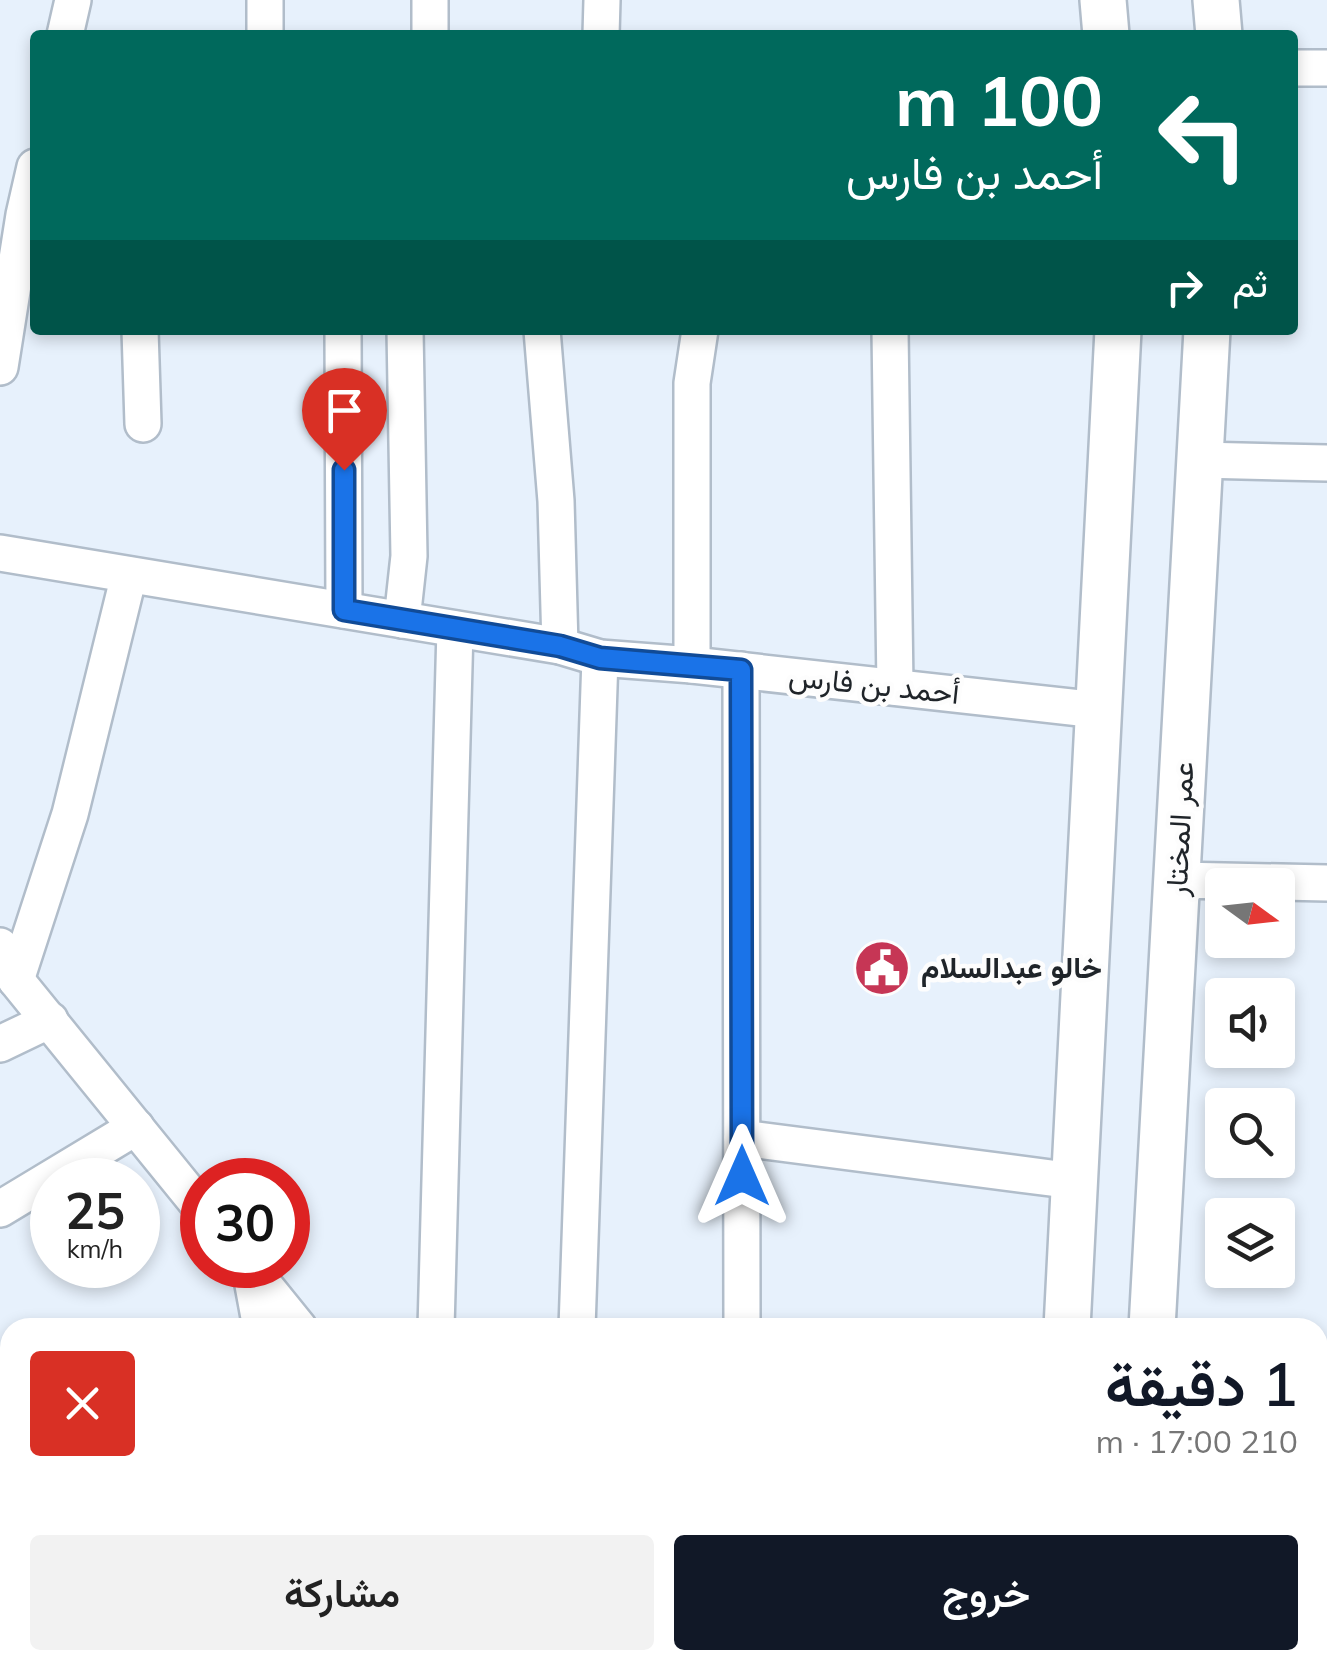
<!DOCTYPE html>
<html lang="ar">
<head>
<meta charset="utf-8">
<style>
	body { margin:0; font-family:Mulish,Vazirmatn,sans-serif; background:#f2f2f2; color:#222; direction:rtl; height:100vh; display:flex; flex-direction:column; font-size:38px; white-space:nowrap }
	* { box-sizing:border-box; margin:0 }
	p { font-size:32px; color:#767676 }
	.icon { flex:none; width:55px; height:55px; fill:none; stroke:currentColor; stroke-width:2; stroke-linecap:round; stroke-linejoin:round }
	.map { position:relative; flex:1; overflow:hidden; direction:ltr }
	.details { position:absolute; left:0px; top:1318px; width:1328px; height:352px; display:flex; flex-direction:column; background:#fff; border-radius:30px 30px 0 0; box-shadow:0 5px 15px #0003; direction:rtl }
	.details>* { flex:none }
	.hud { position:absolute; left:30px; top:30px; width:1268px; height:305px; border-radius:10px; box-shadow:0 5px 15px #0003; direction:rtl; background:#00695c; color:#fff; overflow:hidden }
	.needle { width:65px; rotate:105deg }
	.buttons { position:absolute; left:1205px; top:868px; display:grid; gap:20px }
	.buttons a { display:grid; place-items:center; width:90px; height:90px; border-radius:10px; background:#fff; box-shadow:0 5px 15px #0003; font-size:50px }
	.speed { position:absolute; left:30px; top:1158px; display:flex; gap:20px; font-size:50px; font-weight:700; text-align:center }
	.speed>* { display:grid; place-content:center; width:130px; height:130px; border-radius:50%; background:#fff; box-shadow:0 5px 15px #0003; line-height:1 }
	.speed small { font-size:25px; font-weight:400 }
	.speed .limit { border:15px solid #d22; background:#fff; color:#111 }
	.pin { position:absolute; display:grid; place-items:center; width:85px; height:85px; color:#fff; margin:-102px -42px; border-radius:50% 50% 50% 0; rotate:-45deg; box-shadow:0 0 10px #0007 }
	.pin .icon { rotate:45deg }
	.me { position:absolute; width:110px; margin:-55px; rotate:0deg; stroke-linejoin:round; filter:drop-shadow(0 0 8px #0008) }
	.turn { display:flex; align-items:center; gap:35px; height:210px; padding:0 30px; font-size:45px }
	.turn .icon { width:130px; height:130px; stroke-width:2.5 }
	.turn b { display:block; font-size:70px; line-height:85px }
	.then { display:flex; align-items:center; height:95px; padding:0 30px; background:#0003; gap:20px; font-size:38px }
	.round { display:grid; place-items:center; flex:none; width:105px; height:105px; border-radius:10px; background:#f2f2f2 }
	.summary { display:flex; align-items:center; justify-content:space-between; height:170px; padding:0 30px }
	h1 { font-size:60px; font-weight:600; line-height:75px; color:#111827 }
	.primary-button { display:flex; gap:20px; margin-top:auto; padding:20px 30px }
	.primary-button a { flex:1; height:115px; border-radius:10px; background:#111827; color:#fff; font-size:40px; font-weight:600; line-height:115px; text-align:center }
	.primary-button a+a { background:#f2f2f2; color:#222 }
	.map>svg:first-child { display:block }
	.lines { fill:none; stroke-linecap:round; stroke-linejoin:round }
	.minor-casing { stroke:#b1bdca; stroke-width:40 }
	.tertiary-casing { stroke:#b1bdca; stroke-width:50 }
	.minor { stroke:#fff; stroke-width:35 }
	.tertiary { stroke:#fff; stroke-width:45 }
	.route-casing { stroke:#114b97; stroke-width:25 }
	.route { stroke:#1a73e8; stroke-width:18 }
	.labels { text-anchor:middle; stroke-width:9; stroke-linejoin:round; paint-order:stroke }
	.street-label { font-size:30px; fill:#1f2429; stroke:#fdfdfd }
	.poi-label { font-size:30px; font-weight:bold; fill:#1f2429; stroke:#fdfdfd; text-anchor:start }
</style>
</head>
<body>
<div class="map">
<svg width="1327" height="1668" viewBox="0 0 1327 1668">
	<rect width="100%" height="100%" fill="#e7f1fc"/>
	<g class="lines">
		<g class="minor-casing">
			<g id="minor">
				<path d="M430 0V35"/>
				<path d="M65 35 73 0"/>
				<path d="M265 35V0"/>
				<path d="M601 35 602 0"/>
				<path d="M1292 68H1327"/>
				<path d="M140 330 143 424"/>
				<path d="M343 330 344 610"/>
				<path d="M542 330 556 501 560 646"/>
				<path d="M890 330 895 687"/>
				<path d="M0 367 24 215 35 167"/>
				<path d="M1200 460 1327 463"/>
				<path d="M0 553 560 646 600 658 692 665 1098 710"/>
				<path d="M402 620 409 556 405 330"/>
				<path d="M692 665V383L700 330"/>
				<path d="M741 670 742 1328"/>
				<path d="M1177 880 1327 883"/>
				<path d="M0 946 16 980 202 1209"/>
				<path d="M16 980 70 814 129 575"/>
				<path d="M0 1044 50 1020"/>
				<path d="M742 1138 1074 1181"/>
				<path d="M0 1209 136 1127"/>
				<path d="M248 1265 299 1328"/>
				<path d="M251 1274 261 1328"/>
				<path d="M436 1328 455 629"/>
				<path d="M577 1328 600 658"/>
				<path d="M1318 1362H1327"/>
				<path d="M0 1389 10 1410"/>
				<path d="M0 1455 10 1450"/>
				<path d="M127 1660 131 1668"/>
				<path d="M345 1660 348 1668"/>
				<path d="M512 1660 513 1668"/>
				<path d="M732 1668 748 1660"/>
			</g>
		</g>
		<g class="tertiary-casing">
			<g id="tertiary">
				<path d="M1103 0 1106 35"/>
				<path d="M1216 0 1219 35"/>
				<path d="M1067 1328 1118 330"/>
				<path d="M1152 1328 1207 330"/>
				<path d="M1049 1668 1050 1660"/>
				<path d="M1134 1668V1660"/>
			</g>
		</g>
		<use href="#minor" class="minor"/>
		<use href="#tertiary" class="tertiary"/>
	</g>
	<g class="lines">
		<g class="route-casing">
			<path id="route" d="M344 470V610L560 646 600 658 741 670 742 1176"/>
		</g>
		<use href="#route" class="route"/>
	</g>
	<defs>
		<g id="civic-disc" transform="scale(2.875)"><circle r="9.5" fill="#c63655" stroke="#fdfdfd"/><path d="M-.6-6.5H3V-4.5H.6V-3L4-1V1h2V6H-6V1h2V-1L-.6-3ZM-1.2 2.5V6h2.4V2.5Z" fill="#fff"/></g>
	</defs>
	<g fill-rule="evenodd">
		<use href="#civic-disc" x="882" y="968"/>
	</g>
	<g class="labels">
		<g class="street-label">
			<text transform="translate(874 685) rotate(6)" y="10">أحمد بن فارس</text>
			<text transform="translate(1180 829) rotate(-87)" y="10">عمر المختار</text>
		</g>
		<g class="poi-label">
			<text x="921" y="978">خالو عبدالسلام</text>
		</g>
	</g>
</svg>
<div class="buttons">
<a><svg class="needle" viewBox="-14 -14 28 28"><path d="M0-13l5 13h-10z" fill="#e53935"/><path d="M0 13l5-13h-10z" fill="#767676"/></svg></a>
<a><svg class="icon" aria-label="sound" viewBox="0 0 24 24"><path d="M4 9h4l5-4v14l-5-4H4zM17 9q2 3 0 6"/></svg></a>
<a><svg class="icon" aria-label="search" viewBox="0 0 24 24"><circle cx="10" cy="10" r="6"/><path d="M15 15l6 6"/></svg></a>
<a><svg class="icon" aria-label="layers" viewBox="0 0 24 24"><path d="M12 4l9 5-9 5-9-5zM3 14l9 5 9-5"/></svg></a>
</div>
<div class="speed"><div>25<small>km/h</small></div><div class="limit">30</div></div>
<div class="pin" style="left:344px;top:470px;background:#d93025"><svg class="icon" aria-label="arrive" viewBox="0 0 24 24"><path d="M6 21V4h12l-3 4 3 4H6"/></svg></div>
<svg class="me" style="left:742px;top:1176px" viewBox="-20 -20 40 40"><path d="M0-17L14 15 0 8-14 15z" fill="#1a73e8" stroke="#fff" stroke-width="4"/></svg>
<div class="hud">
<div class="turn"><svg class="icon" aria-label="left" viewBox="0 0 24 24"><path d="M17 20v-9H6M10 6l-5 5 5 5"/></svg><div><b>100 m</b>أحمد بن فارس</div></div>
<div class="then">ثم<svg class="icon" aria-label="right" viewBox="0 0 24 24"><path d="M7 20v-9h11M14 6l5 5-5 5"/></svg></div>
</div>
<section class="details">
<div class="summary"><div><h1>1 دقيقة</h1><p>210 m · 17:00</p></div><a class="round" style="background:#d93025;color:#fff"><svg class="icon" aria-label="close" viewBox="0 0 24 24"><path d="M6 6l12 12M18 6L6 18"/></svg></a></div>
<div class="primary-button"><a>خروج</a><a>مشاركة</a></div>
</section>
</div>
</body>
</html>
